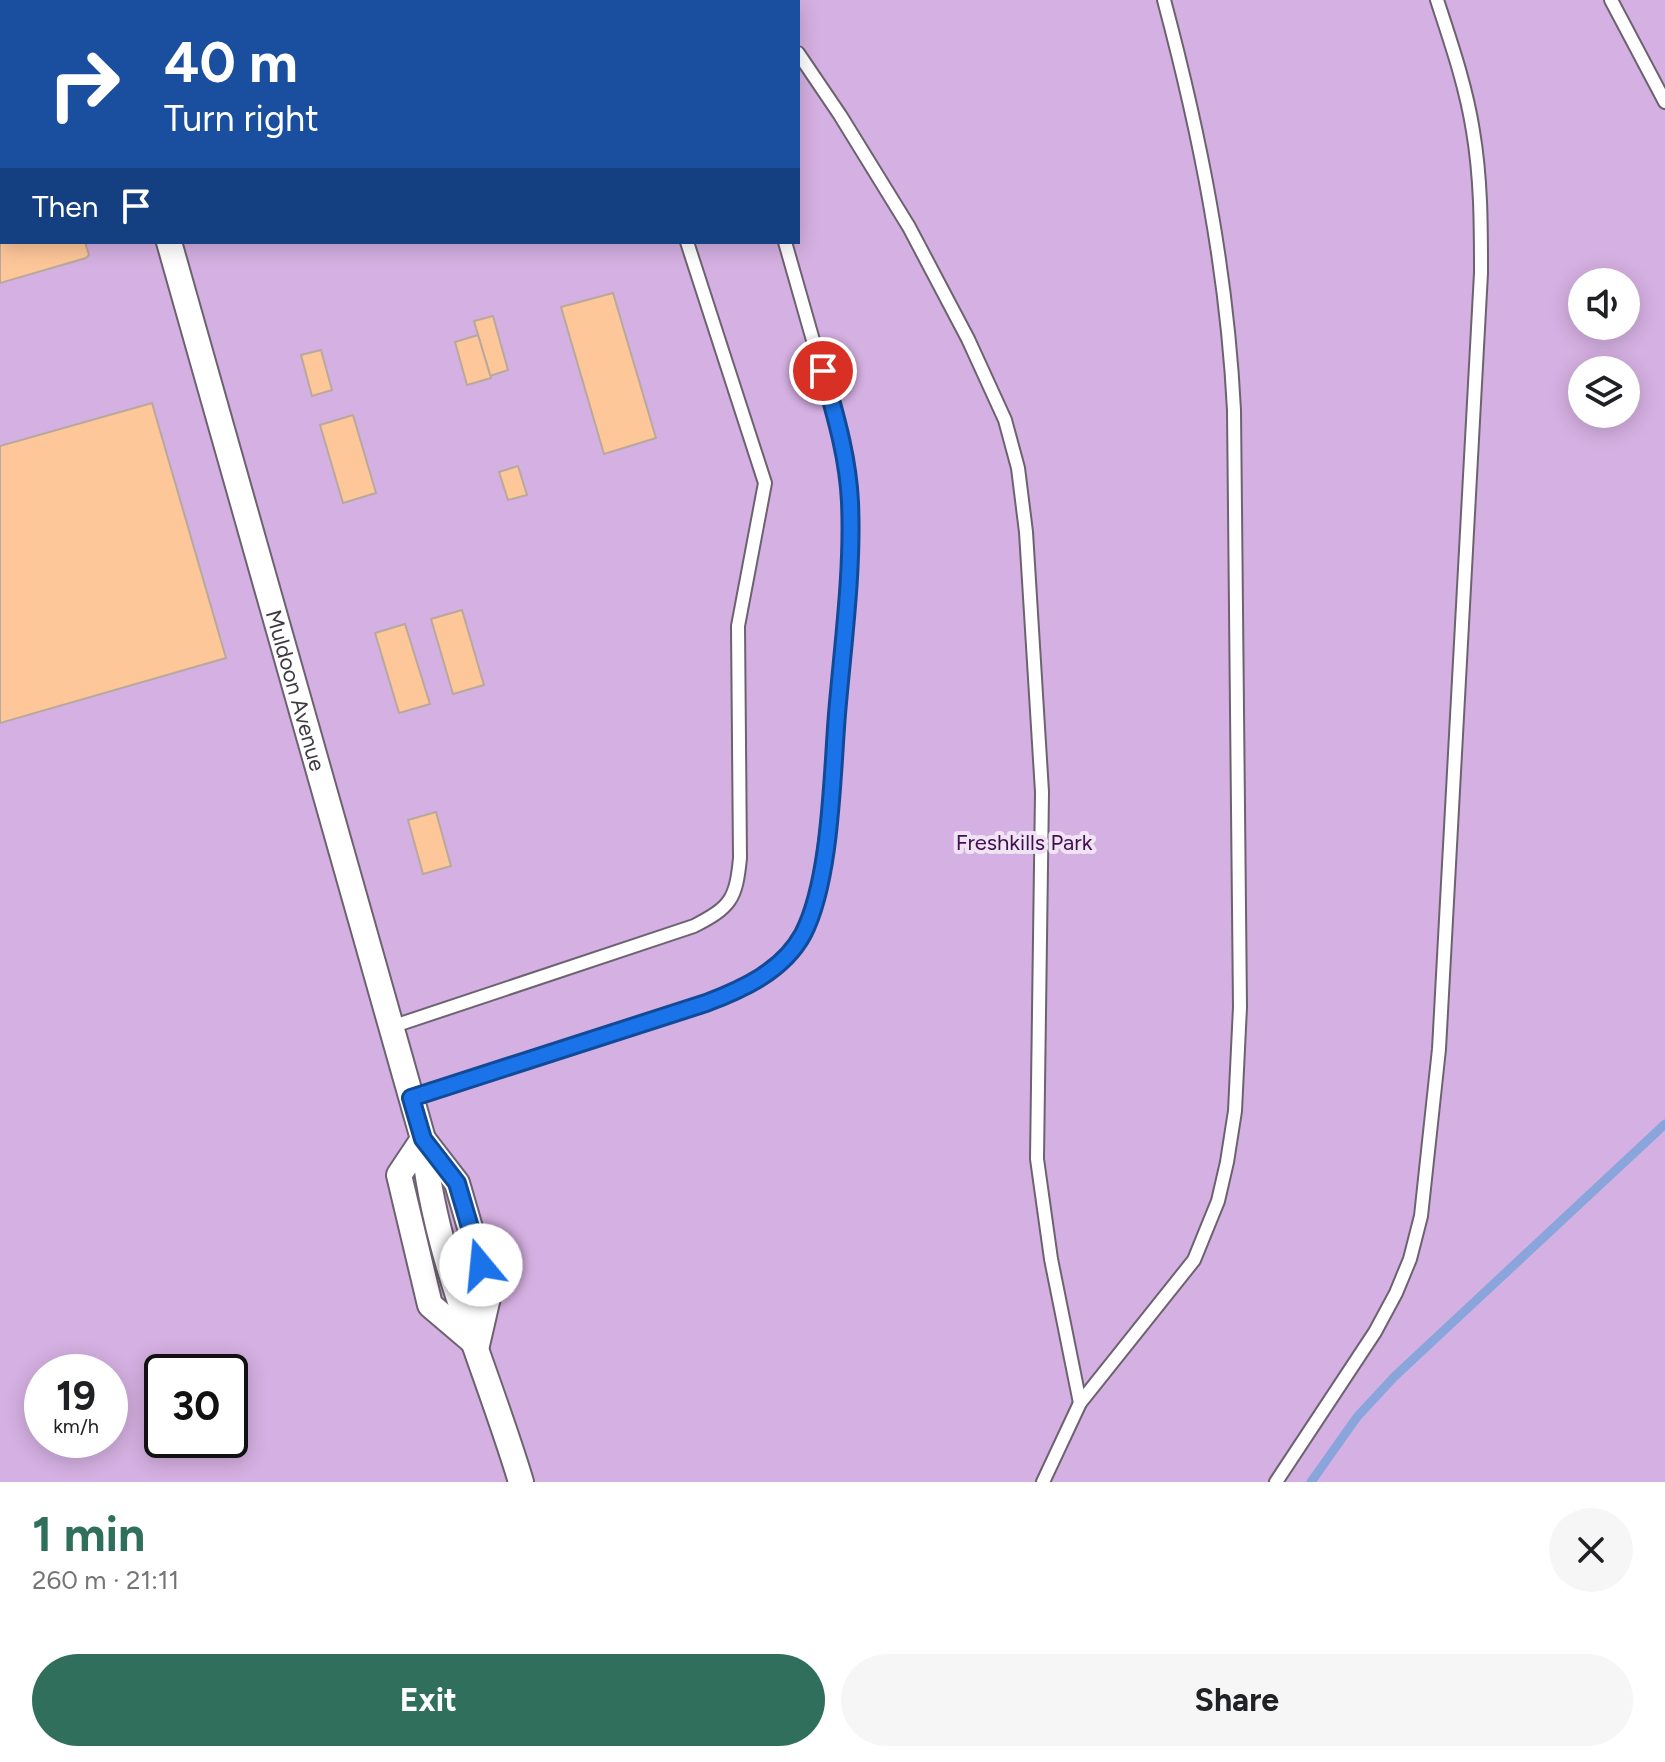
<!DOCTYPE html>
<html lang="en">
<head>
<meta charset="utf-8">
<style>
	body { margin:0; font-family:Figtree,sans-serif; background:#f6f6f6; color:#202124; height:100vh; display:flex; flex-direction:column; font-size:30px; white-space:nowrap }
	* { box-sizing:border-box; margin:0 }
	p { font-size:26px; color:#757577 }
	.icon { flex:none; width:44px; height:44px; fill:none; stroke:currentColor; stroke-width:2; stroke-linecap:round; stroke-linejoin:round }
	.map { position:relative; height:1482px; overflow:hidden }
	.drawer { display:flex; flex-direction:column; background:#fff; flex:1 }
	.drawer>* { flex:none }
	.guide { position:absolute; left:0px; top:0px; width:800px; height:244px; box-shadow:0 4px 20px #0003; background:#1a4fa0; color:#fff; overflow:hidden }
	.controls { position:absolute; left:1568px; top:268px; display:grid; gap:16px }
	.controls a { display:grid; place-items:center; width:72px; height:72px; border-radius:50%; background:#fff; box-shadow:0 4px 20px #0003; font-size:40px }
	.speed { position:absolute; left:24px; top:1354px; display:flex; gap:16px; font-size:40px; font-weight:700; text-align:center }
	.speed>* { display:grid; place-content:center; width:104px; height:104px; border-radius:50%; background:#fff; box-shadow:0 4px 20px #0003; line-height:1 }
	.speed small { font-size:20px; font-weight:400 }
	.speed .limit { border:4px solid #111; border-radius:12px; background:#fff; color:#111 }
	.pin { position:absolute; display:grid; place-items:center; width:68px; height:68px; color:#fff; margin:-34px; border:4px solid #fff; border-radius:50%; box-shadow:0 2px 8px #0007 }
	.me { position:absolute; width:88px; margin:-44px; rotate:343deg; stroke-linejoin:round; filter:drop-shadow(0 0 6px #0008) }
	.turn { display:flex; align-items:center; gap:28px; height:168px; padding:0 32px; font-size:36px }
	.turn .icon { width:104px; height:104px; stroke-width:2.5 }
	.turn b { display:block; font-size:56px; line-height:68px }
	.then { display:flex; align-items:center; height:76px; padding:0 32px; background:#0003; gap:16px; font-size:30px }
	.round { display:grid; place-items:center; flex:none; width:84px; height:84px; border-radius:42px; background:#f6f6f6 }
	.headline { display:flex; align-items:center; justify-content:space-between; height:136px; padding:0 32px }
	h1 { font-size:48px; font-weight:700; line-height:60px; color:#306f5c }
	.button { display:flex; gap:16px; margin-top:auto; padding:16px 32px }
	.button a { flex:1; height:92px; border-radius:48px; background:#306f5c; color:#fff; font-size:32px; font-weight:700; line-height:92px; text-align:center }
	.button a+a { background:#f6f6f6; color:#202124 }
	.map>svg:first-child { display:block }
	.green { fill:#d5b0e2; fill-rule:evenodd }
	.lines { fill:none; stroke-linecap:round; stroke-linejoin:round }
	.stream { stroke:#8aa5dc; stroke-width:9 }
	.building { fill:#fec79a; stroke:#b8a99c; stroke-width:2 }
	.service-casing { stroke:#6c6270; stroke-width:16 }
	.minor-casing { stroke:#6c6270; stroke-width:28 }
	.service { stroke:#fff; stroke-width:12 }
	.minor { stroke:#fff; stroke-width:24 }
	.route-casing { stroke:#114b97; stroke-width:20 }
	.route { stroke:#1a73e8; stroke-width:14 }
	.labels { text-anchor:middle; stroke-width:8; stroke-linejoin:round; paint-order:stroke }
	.street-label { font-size:22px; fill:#3e3a40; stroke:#f0e3f4 }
	.park-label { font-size:22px; fill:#410f4f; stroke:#f0e3f4 }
</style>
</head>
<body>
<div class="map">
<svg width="1665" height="1482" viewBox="0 0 1665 1482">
	<rect width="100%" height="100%" fill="#f0e3f4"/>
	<path class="green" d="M0 0H1665V1482H0ZM2 2H798V242H2ZM1582 282H1626V326H1582ZM1582 370H1626V414H1582ZM42 1372H110V1440H42ZM162 1372H230V1440H162Z"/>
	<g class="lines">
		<path class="stream" d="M1311 1482 1357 1417 1394 1377 1665 1124"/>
	</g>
	<g class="building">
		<path d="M0 0 15 2H2V242H85L89 255 86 258 0 283Z"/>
		<path d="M613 293 656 438 604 454 561 307Z"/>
		<path d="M493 316 508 370 490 376 474 321Z"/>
		<path d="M478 335 491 378 467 385 455 342Z"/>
		<path d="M321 350 332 390 312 396 301 355Z"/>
		<path d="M152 403 226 658 0 723V446Z"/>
		<path d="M353 415 376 493 343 503 320 425Z"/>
		<path d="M518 466 527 495 508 500 499 472Z"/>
		<path d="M462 610 484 685 453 694 431 619Z"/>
		<path d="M405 624 430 704 399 713 375 633Z"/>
		<path d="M436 812 451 866 423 874 408 820Z"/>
	</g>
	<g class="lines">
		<g class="service-casing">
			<g id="service">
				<path d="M612 0 613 2"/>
				<path d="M712 0 713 2"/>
				<path d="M752 0 754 2"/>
				<path d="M1611 0 1665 102"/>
				<path d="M798 53 840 115 909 227 968 339 1005 420 1018 468 1026 532 1042 792 1037 1159 1051 1259 1080 1403"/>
				<path d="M391 1027 694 926C731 907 736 899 740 858L738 626 765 483 687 242"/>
				<path d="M411 1098 706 1003 746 987 780 964 802 936 818 897 829 812 849 563 850 501 844 449 785 242"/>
				<path d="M1043 1482 1080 1403 1194 1260 1218 1201 1227 1162 1235 1111 1240 1007 1234 410C1227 270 1200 135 1164 0"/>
				<path d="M1276 1482 1375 1332 1396 1293 1410 1259 1421 1216 1439 1049 1481 273C1481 225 1481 178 1473 131 1466 86 1451 43 1437 0"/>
			</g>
		</g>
		<g class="minor-casing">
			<g id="minor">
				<path d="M100 0V2"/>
				<path id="s1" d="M169 242 423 1139C434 1258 487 1368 521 1482"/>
				<path d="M423 1139 457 1183 489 1293 477 1345 430 1305 399 1175Z"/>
			</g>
		</g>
		<use href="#service" class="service"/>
		<use href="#minor" class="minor"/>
	</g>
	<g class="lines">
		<g class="route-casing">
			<path id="route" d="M481 1265 457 1183 423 1139 411 1098 706 1003C743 989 783 971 803 934 831 880 832 776 837 714 843 643 853 572 850 502 848 457 835 414 823 371"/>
		</g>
		<use href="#route" class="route"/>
	</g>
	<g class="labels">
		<g class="street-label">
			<text dy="8" stroke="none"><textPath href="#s1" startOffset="466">Muldoon Avenue</textPath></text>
		</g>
		<g class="park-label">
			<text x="1024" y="850">Freshkills Park</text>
		</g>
	</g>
</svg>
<div class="controls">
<a><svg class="icon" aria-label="sound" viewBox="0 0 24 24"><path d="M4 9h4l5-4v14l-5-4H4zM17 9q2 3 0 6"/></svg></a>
<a><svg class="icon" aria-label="layers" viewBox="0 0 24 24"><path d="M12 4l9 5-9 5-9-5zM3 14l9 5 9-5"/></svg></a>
</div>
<div class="speed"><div>19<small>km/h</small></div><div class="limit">30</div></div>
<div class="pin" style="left:823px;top:371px;background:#d93025"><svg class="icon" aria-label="arrive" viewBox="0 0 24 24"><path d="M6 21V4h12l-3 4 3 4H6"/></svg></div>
<svg class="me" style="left:481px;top:1265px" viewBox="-20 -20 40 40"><circle r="19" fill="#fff"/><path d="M0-13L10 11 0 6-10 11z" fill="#1a73e8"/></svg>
<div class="guide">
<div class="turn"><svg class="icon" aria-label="right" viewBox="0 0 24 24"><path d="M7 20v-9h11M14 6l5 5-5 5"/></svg><div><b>40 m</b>Turn right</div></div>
<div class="then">Then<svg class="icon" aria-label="arrive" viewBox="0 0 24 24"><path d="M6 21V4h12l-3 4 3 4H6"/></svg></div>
</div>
</div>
<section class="drawer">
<div class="headline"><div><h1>1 min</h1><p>260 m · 21:11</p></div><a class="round"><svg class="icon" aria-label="close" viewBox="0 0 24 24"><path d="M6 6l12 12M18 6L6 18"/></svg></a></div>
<div class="button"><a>Exit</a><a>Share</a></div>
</section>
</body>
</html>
